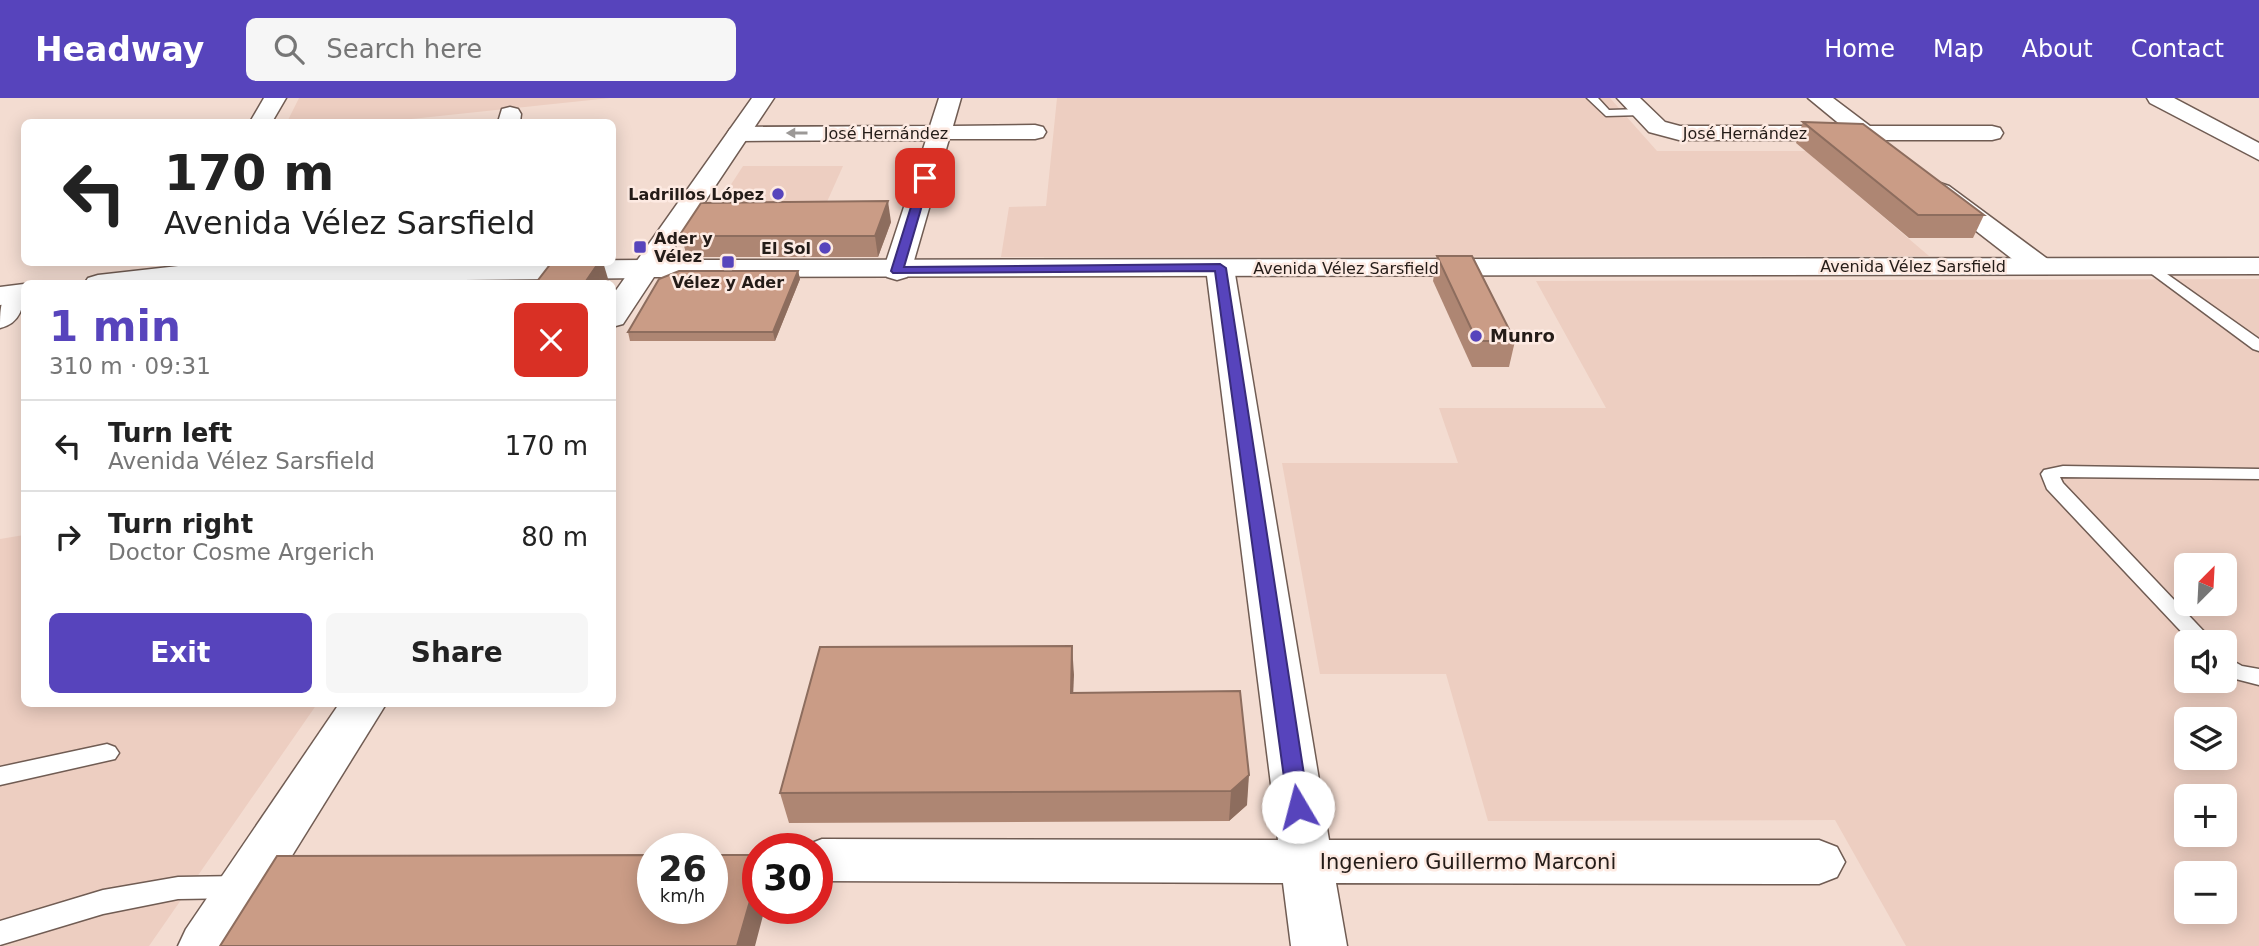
<!DOCTYPE html>
<html lang="en">
<head>
<meta charset="utf-8">
<style>
	body { margin:0; font-family:"DejaVu Sans",sans-serif; background:#f6f6f6; color:#222; height:100vh; display:flex; flex-direction:column; font-size:26px; white-space:nowrap }
	* { box-sizing:border-box; margin:0 }
	p { font-size:23px; color:#767676 }
	.icon { flex:none; width:38px; height:38px; fill:none; stroke:currentColor; stroke-width:2; stroke-linecap:round; stroke-linejoin:round }
	.map { position:relative; flex:1; overflow:hidden }
	.drawer { position:absolute; left:21px; top:182px; width:595px; height:427px; display:flex; flex-direction:column; background:#fff; border-radius:10px; box-shadow:0 4px 18px #0003 }
	.drawer>* { flex:none }
	.banner { position:absolute; left:21px; top:21px; width:595px; height:147px; border-radius:10px; box-shadow:0 4px 18px #0003; background:#fff; color:#222; overflow:hidden }
	.needle { width:46px; rotate:24deg }
	.buttons { position:absolute; left:2174px; top:455px; display:grid; gap:14px }
	.buttons a { display:grid; place-items:center; width:63px; height:63px; border-radius:10px; background:#fff; box-shadow:0 4px 18px #0003; font-size:35px }
	.speed { position:absolute; left:637px; top:735px; display:flex; gap:14px; font-size:35px; font-weight:700; text-align:center }
	.speed>* { display:grid; place-content:center; width:91px; height:91px; border-radius:50%; background:#fff; box-shadow:0 4px 18px #0003; line-height:1 }
	.speed small { font-size:18px; font-weight:400 }
	.speed .limit { border:10px solid #d22; background:#fff; color:#111 }
	.pin { position:absolute; display:grid; place-items:center; width:60px; height:60px; color:#fff; margin:-30px; border-radius:14px; box-shadow:0 4px 10px #0006 }
	.me { position:absolute; width:77px; margin:-38px; rotate:352deg; stroke-linejoin:round; filter:drop-shadow(0 0 5px #0008) }
	.turn { display:flex; align-items:center; gap:24px; height:147px; padding:0 28px; font-size:32px }
	.turn .icon { width:91px; height:91px; stroke-width:2.5 }
	.turn b { display:block; font-size:49px; line-height:60px }
	.round { display:grid; place-items:center; flex:none; width:74px; height:74px; border-radius:10px; background:#f6f6f6 }
	.summary { display:flex; align-items:center; justify-content:space-between; height:119px; padding:0 28px }
	h1 { font-size:42px; font-weight:600; line-height:52px; color:#5744bc }
	.cta { display:flex; gap:14px; margin-top:auto; padding:14px 28px }
	.cta a { flex:1; height:80px; border-radius:10px; background:#5744bc; color:#fff; font-size:28px; font-weight:600; line-height:80px; text-align:center }
	.cta a+a { background:#f6f6f6; color:#222 }
	ul { padding:0; list-style:none }
	li { display:flex; align-items:center; gap:21px; height:91px; padding:0 28px; border-top:2px solid #e0e0e0 }
	li div { flex:1 }
	li b { display:block; font-size:26px }
	li em { font-style:normal }
	header { display:flex; align-items:center; gap:42px; box-sizing:border-box; height:98px; padding:0 35px; background:#5744bc; color:#fff }
	header strong { font-size:33px }
	nav { display:flex; gap:38px; margin-inline-start:auto; font-size:24px }
	.search { width:490px; height:63px; background:#f6f6f6; display:flex; align-items:center; gap:18px; box-sizing:border-box; padding:0 24px; border-radius:10px; color:#767676; font-size:26px }
	.map>svg:first-child { display:block }
	.built { fill:#edcec1; fill-rule:evenodd }
	.lines { fill:none; stroke-linecap:round; stroke-linejoin:round }
	.service-casing { stroke:#705c53; stroke-width:3 }
	.minor-casing { stroke:#705c53; stroke-width:3 }
	.tertiary-casing { stroke:#705c53; stroke-width:3 }
	.secondary-casing { stroke:#705c53; stroke-width:3 }
	.service { fill:#fff; fill-rule:evenodd }
	.minor { fill:#fff; fill-rule:evenodd }
	.tertiary { fill:#fff; fill-rule:evenodd }
	.secondary { fill:#fff; fill-rule:evenodd }
	.wall { fill:#ae8673 }
	.shaded-wall { fill:#8d6d5e }
	.building { fill:#ca9c86; stroke:#8d6d5e; stroke-width:2 }
	.oneway { fill:#9c9997 }
	.route { fill:#5744bc; stroke:#392c7a; stroke-width:2 }
	.poi-dot { fill:#5744bc; stroke:#fdeae2; stroke-width:2.5 }
	.labels { text-anchor:middle; stroke-width:5; stroke-linejoin:round; paint-order:stroke }
	.far-street-label { font-size:16px; fill:#241c18; stroke:#fdeae2 }
	.far-poi-label { font-size:16px; font-weight:bold; fill:#241c18; stroke:#fdeae2; text-anchor:end }
	.poi-label { font-size:18px; font-weight:bold; fill:#241c18; stroke:#fdeae2; text-anchor:start }
	.near-street-label { font-size:21px; fill:#241c18; stroke:#fdeae2 }
</style>
</head>
<body>
<header>
<strong>Headway</strong>
<div class="search"><svg class="icon" aria-label="search" viewBox="0 0 24 24"><circle cx="10" cy="10" r="6"/><path d="M15 15l6 6"/></svg>Search here</div>
<nav><a>Home</a><a>Map</a><a>About</a><a>Contact</a></nav>
</header>
<div class="map">
<svg width="2259" height="848" viewBox="0 0 2259 848">
	<rect width="100%" height="100%" fill="#f3dcd1"/>
	<g class="built">
		<path d="M299 0H610L383 24H287Z"/>
		<path d="M1057 0H1610L1657 53H1806L1929 158 1001 159 1009 109 1046 108Z"/>
		<path d="M743 68H843L818 124 706 125Z"/>
		<path d="M2259 181V848H1906L1835 722 1488 723 1446 576H1320L1282 365H1458L1439 310H1606L1536 183ZM2186 467H2224V506H2186ZM2186 544H2224V583H2186ZM2186 621H2224V660H2186ZM2186 698H2224V737H2186ZM2186 775H2224V814H2186Z"/>
		<path d="M24 437V606H317L149 848H0V441Z"/>
	</g>
	<g class="lines">
		<g class="service-casing">
			<g id="service">
				<path d="M1587 0H1598L1609 12 1642 11 1648 14 1642 17 1606 18Z"/>
				<path d="M2150 164 2259 241V253L2253 251 2145 171V165Z"/>
				<path d="M2063 368 2259 371V381L2060 379 2063 385 2214 544H2191L2047 391 2041 376 2044 372Z"/>
				<path d="M2224 558 2242 568 2259 571V587L2224 578Z"/>
				<path d="M107 646 115 649 119 655 115 661 0 687V669Z"/>
				<path d="M240 778 249 781 253 789 249 797 240 800 178 801 103 816 0 847V823L103 792 178 779Z"/>
			</g>
		</g>
		<g class="minor-casing">
			<g id="minor">
				<path d="M264 0H286L272 24H250Z"/>
				<path d="M939 0H961L953 28 1035 27 1043 29 1046 34 1043 39 1035 41H949L911 173 907 179 897 182 887 179 883 173 926 42 738 43 730 41 727 36 730 31 738 29 930 28Z"/>
				<path d="M1617 0H1640L1665 24 1680 28H1842L1808 0H1833L1870 28H1992L2000 30 2003 35 2000 40 1992 42H1880L1870 46 1859 42H1679L1649 34Z"/>
				<path d="M2147 0H2174L2259 45V62L2150 5Z"/>
				<path d="M510 9 518 11 521 16 520 24H498L502 11Z"/>
				<path d="M1940 85 1949 88 2049 162 2053 168 2049 174 2039 176 2029 174 1931 98 1927 93 1931 88Z"/>
				<path d="M1220 162 1230 164 1234 170 1329 742H1819L1837 749 1845 764 1837 779 1819 786 1336 785 1347 848H1291L1283 785 817 783V751H802L804 748 822 741 1278 742 1206 170 1210 164Z"/>
				<path d="M20 187 24 188C24 208 21 225 0 230 0 210 0 193 20 187Z"/>
			</g>
		</g>
		<g class="tertiary-casing">
			<g id="tertiary">
				<path d="M645 162 655 165 659 171 655 177 645 180 84 186 88 180 98 177 205 165Z"/>
				<path d="M24 186V204L0 207V189Z"/>
			</g>
		</g>
		<g class="secondary-casing">
			<g id="secondary">
				<path d="M752 0H774L666 162 2259 160V176L654 179 623 226 612 229V198Z"/>
				<path d="M339 606H386L236 848H178L186 831Z"/>
			</g>
		</g>
		<use href="#service" class="service"/>
		<use href="#minor" class="minor"/>
		<use href="#tertiary" class="tertiary"/>
		<use href="#secondary" class="secondary"/>
	</g>
	<g class="wall">
		<path d="M1803 24 1984 117 1973 140H1909L1796 45Z"/>
		<path d="M891 124 878 159H692L686 156 681 135Z"/>
		<path d="M1437 158 1515 243 1509 269H1472L1433 183Z"/>
		<path d="M798 173 800 181 775 243H630L628 234Z"/>
		<path d="M1072 548 1073 595 1240 593 1247 707 1229 723 789 725 780 695Z"/>
	</g>
	<g class="shaded-wall">
		<path d="M888 103 891 124 878 159 875 138Z"/>
		<path d="M599 164H603L609 184 608 186H584Z"/>
		<path d="M798 173 800 181 775 243 773 234Z"/>
		<path d="M1072 548 1074 577 1072 624 1071 595Z"/>
		<path d="M1249 677 1247 707 1229 723 1231 693Z"/>
		<path d="M758 775V810H765L755 848H737Z"/>
	</g>
	<g class="building">
		<path d="M1803 24 1863 26 1984 117H1918Z"/>
		<path d="M888 103 875 138H687L681 135 701 105Z"/>
		<path d="M1437 158H1472L1515 243H1477Z"/>
		<path d="M552 164H599L584 186H535Z"/>
		<path d="M679 173H798L773 234H628L659 181Z"/>
		<path d="M1072 548 1071 595 1240 593 1249 677 1231 693 780 695 820 549Z"/>
		<path d="M653 757V810H712V757H758V775L737 848H220L277 758Z"/>
	</g>
	<defs><path id="oneway-solid" d="M-6-.8H1V-3.2L6.5 0L1 3.2V.8H-6Z" transform="scale(1.75)"/></defs>
	<use class="oneway" href="#oneway-solid" transform="translate(797 35) rotate(180)"/>
	<path class="route" d="M925 77 930 80 904 169 1220 166 1226 170 1309 709 1306 715 1298 718 1291 715 1288 709 1215 173 893 175 891 173 920 80Z"/>
	<g class="poi-dot">
		<circle cx="778" cy="96" r="7"/>
		<rect x="633" y="142" width="14" height="14" rx="3.5"/>
		<circle cx="825" cy="150" r="7"/>
		<rect x="721" y="157" width="14" height="14" rx="3.5"/>
		<circle cx="1476" cy="238" r="7"/>
	</g>
	<g class="labels">
		<g class="far-street-label">
			<text x="886" y="41">José Hernández</text>
			<text x="1745" y="41">José Hernández</text>
			<text x="1913" y="174">Avenida Vélez Sarsfield</text>
			<text x="1346" y="176">Avenida Vélez Sarsfield</text>
		</g>
		<g class="far-poi-label">
			<text x="764" y="102">Ladrillos López</text>
			<text x="654" y="146" text-anchor="start">Ader y<tspan x="654" dy="18">Vélez</tspan></text>
			<text x="811" y="156">El Sol</text>
			<text x="728" y="190" text-anchor="middle">Vélez y Ader</text>
		</g>
		<g class="poi-label">
			<text x="1490" y="244">Munro</text>
		</g>
		<g class="near-street-label">
			<text x="1468" y="771">Ingeniero Guillermo Marconi</text>
		</g>
	</g>
</svg>
<div class="buttons">
<a><svg class="needle" viewBox="-14 -14 28 28"><path d="M0-13l5 13h-10z" fill="#e53935"/><path d="M0 13l5-13h-10z" fill="#767676"/></svg></a>
<a><svg class="icon" aria-label="sound" viewBox="0 0 24 24"><path d="M4 9h4l5-4v14l-5-4H4zM17 9q2 3 0 6"/></svg></a>
<a><svg class="icon" aria-label="layers" viewBox="0 0 24 24"><path d="M12 4l9 5-9 5-9-5zM3 14l9 5 9-5"/></svg></a>
<a>+</a>
<a>−</a>
</div>
<div class="speed"><div>26<small>km/h</small></div><div class="limit">30</div></div>
<div class="pin" style="left:925px;top:80px;background:#d93025"><svg class="icon" aria-label="arrive" viewBox="0 0 24 24"><path d="M6 21V4h12l-3 4 3 4H6"/></svg></div>
<svg class="me" style="left:1298px;top:709px" viewBox="-20 -20 40 40"><circle r="19" fill="#fff"/><path d="M0-13L10 11 0 6-10 11z" fill="#5744bc"/></svg>
<div class="banner">
<div class="turn"><svg class="icon" aria-label="left" viewBox="0 0 24 24"><path d="M17 20v-9H6M10 6l-5 5 5 5"/></svg><div><b>170 m</b>Avenida Vélez Sarsfield</div></div>
</div>
<section class="drawer">
<div class="summary"><div><h1>1 min</h1><p>310 m · 09:31</p></div><a class="round" style="background:#d93025;color:#fff"><svg class="icon" aria-label="close" viewBox="0 0 24 24"><path d="M6 6l12 12M18 6L6 18"/></svg></a></div>
<ul>
<li><svg class="icon" aria-label="left" viewBox="0 0 24 24"><path d="M17 20v-9H6M10 6l-5 5 5 5"/></svg><div><b>Turn left</b><p>Avenida Vélez Sarsfield</p></div><em>170 m</em></li>
<li><svg class="icon" aria-label="right" viewBox="0 0 24 24"><path d="M7 20v-9h11M14 6l5 5-5 5"/></svg><div><b>Turn right</b><p>Doctor Cosme Argerich</p></div><em>80 m</em></li>
</ul>
<div class="cta"><a>Exit</a><a>Share</a></div>
</section>
</div>
</body>
</html>
